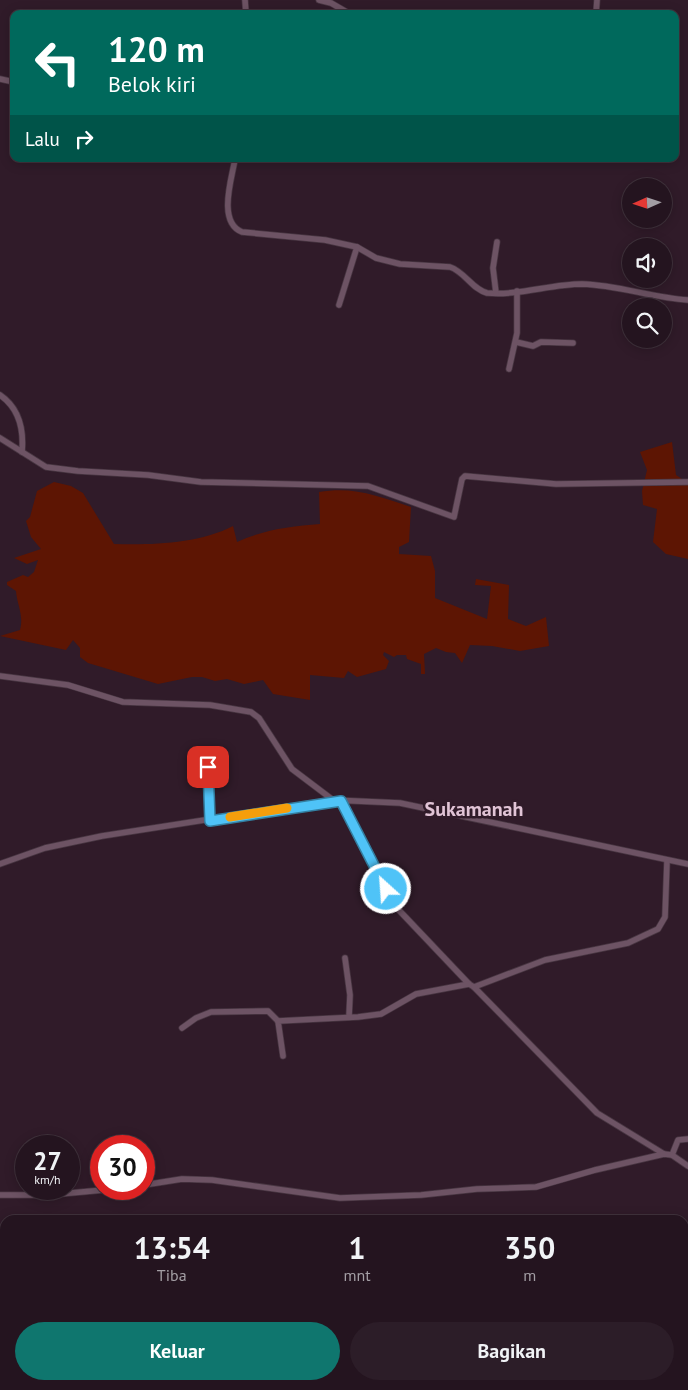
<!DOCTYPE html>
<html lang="id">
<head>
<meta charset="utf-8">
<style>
	body { margin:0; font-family:"PT Sans",sans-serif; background:#2c1d28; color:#f1f3f6; height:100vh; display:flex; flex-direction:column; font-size:19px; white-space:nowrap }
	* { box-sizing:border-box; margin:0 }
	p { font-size:16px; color:#a39ea4 }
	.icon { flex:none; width:28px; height:28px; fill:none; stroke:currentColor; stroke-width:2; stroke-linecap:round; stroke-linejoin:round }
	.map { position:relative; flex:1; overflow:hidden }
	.side { position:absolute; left:0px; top:1215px; width:689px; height:175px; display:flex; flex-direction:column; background:#24141f; border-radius:15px 15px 0 0; box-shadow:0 2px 12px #0003,0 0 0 1px #41333d }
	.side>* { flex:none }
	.top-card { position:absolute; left:10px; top:10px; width:669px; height:152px; border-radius:10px; box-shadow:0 2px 12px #0003,0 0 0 1px #41333d; background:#00695c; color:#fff; overflow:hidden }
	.needle { width:32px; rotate:267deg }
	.buttons { position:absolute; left:622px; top:178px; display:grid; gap:10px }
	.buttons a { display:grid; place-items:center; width:50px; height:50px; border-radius:50%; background:#24141f; box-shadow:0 2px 12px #0003,0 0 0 1px #41333d; font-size:25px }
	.speed { position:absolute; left:15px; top:1135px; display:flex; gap:10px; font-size:25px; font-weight:700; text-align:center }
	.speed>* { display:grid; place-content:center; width:65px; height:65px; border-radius:50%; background:#24141f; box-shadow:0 2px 12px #0003,0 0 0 1px #41333d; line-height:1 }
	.speed small { font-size:12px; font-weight:400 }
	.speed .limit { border:8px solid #d22; background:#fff; color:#111 }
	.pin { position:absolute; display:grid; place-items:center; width:42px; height:42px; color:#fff; margin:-21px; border-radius:10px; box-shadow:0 2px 8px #0006 }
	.me { position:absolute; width:55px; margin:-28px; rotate:334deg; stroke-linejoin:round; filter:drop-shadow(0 0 4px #0008) }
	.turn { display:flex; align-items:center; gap:18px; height:105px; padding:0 15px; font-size:22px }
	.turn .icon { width:65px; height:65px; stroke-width:2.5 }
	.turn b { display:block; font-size:35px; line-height:42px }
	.then { display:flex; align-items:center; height:48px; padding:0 15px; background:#0003; gap:10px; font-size:19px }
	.eta { display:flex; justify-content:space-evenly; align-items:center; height:85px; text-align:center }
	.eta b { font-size:30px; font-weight:800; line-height:35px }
	.button { display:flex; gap:10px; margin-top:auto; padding:10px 15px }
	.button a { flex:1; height:58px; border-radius:30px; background:#0f766e; color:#fff; font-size:20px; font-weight:800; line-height:58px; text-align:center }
	.button a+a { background:#2c1d28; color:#f1f3f6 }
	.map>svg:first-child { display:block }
	.green { fill:#5d1503 }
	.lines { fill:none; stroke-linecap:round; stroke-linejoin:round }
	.minor-casing { stroke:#483642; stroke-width:7 }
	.minor { stroke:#6d5364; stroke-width:5.5 }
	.route-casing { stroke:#337fa1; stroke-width:12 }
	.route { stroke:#4fc3f7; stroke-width:9 }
	.slow { stroke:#f59e0b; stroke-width:9 }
	.labels { text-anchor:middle; stroke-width:5; stroke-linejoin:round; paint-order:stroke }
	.quarter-label { font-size:20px; font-weight:bold; fill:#e1c4d6; stroke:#301b29 }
</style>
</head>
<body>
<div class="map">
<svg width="688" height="1390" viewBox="0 0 688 1390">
	<rect width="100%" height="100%" fill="#301b29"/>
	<g class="green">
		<path d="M672 442 676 475 688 483V559L666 554 653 542 657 509 643 505 642 491 647 470 640 452Z"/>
		<path d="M54 482 71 486 83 493 114 544C152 545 198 544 233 526L237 542C263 530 291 526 320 524L319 492C354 486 378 496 411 507L409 542 399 547V554L431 556 435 571V598L487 619 491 586 475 585 476 579 509 585 508 619 526 626 546 617 549 646 520 651 492 646 470 645 462 663 455 653 446 652 436 648 424 654 425 674H421V664L407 659 406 655H397L394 657 384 652 383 655 389 661 386 669 357 677 348 671 344 678 310 675V700L273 694 263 680 244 684 227 679 215 681 202 677H192L158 684 88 663 80 657V648L73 640 66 650 0 636 20 630C24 615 17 605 16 591L7 585V582L23 575 28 577 34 572 38 560 27 564 14 558 41 549 31 537 26 521 30 517 37 491Z"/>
		<path d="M67 1385H357L358 1390H64Z"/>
	</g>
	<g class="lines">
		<g class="minor-casing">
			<g id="minor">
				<path d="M245 0 246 14"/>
				<path d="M319 0 331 3 350 14"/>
				<path d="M596 14 597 0"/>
				<path d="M0 79 14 82"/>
				<path d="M235 159C232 178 217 222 242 232L325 240 357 247 376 258 400 264 450 267C465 272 472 289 487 293 518 296 551 284 582 284 619 285 652 298 688 300"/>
				<path d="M496 293 493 268 497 242"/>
				<path d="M339 305 357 247"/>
				<path d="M516 342 533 346 541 342 573 343"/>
				<path d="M509 369 517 333V291"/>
				<path d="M0 395C19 408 24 429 22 452"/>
				<path d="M0 438 46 467 78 471 148 475 201 482 368 486 454 517 462 479 465 476 556 484 688 482"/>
				<path d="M0 676 68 685 123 702 210 705 251 712 259 718 292 769 333 800 400 803 688 864"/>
				<path d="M208 761 210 821"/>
				<path d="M341 801 395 906 469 984 474 987 545 960 628 943 658 929 665 917 667 861"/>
				<path d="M0 864 45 848 102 836 333 800"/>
				<path d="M345 958 350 995 349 1017"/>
				<path d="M474 987 597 1113 664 1154"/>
				<path d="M182 1028 196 1018 211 1012 268 1011 278 1021"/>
				<path d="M283 1056 278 1021 358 1017 381 1014 416 994 469 984"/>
				<path d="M672 1155 678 1140 688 1139"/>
				<path d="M144 1185 182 1179 212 1180 340 1198 421 1195 477 1189 536 1187 595 1170 664 1154 672 1155 688 1166"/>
				<path d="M0 1195H49L114 1189"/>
			</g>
		</g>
		<use href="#minor" class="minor"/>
	</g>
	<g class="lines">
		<g class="route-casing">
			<path id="route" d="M208 767 210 821 341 801 386 889"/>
		</g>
		<use href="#route" class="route"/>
		<path class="slow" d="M230 817 287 808"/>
	</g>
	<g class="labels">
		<g class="quarter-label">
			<text x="474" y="816">Sukamanah</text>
		</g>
	</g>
</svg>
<div class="buttons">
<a><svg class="needle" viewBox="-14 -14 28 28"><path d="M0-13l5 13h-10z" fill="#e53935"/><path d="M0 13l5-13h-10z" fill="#a39ea4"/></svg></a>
<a><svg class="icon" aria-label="sound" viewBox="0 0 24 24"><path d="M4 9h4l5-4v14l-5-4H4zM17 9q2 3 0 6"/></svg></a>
<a><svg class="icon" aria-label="search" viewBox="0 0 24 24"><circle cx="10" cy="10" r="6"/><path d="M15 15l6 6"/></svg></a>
</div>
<div class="speed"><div>27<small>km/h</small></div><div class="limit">30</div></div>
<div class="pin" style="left:208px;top:767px;background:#d93025"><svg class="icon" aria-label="arrive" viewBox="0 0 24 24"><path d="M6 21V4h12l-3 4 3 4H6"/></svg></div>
<svg class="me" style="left:386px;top:889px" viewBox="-20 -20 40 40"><circle r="17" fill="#4fc3f7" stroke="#fff" stroke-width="3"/><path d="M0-11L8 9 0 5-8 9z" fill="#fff"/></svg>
<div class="top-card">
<div class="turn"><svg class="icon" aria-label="left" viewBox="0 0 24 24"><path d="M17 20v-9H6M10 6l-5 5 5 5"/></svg><div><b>120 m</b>Belok kiri</div></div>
<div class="then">Lalu<svg class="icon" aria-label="right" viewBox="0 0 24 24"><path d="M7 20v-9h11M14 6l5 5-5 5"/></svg></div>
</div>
<section class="side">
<div class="eta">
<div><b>13:54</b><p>Tiba</p></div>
<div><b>1</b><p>mnt</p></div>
<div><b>350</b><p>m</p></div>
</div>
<div class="button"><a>Keluar</a><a>Bagikan</a></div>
</section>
</div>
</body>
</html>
